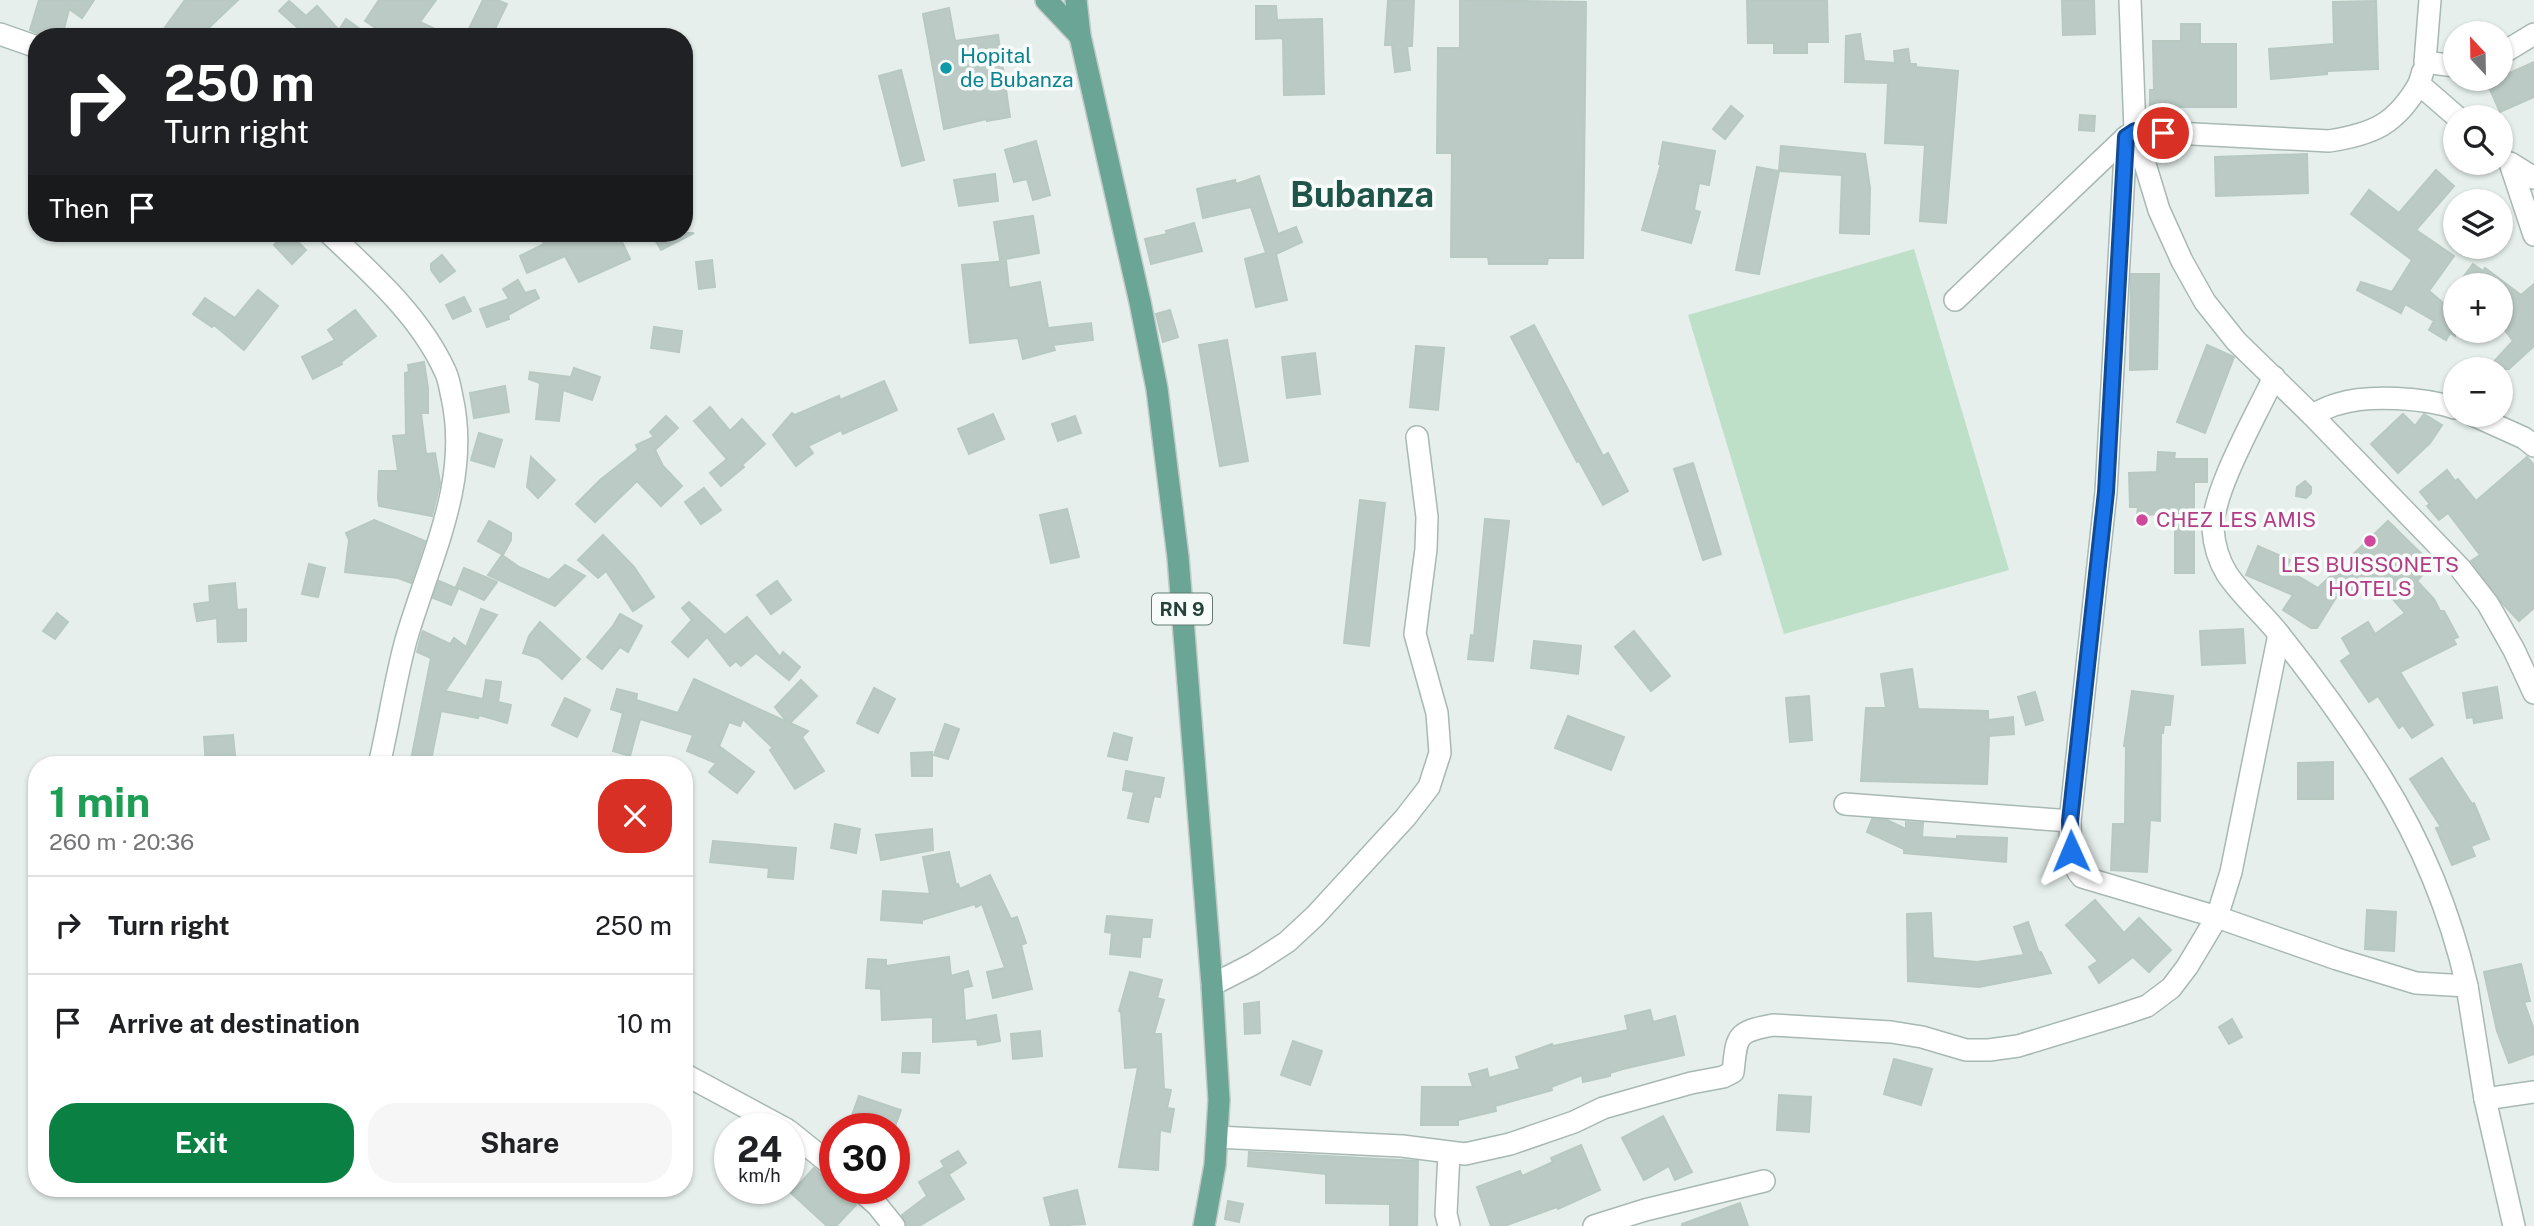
<!DOCTYPE html>
<html lang="en">
<head>
<meta charset="utf-8">
<style>
	body { margin:0; font-family:"Public Sans",sans-serif; background:#f6f6f6; color:#202124; height:100vh; display:flex; flex-direction:column; font-size:26px; white-space:nowrap }
	* { box-sizing:border-box; margin:0 }
	p { font-size:23px; color:#757577 }
	.icon { flex:none; width:38px; height:38px; fill:none; stroke:currentColor; stroke-width:2; stroke-linecap:round; stroke-linejoin:round }
	.map { position:relative; flex:1; overflow:hidden }
	.drawer { position:absolute; left:28px; top:756px; width:665px; height:441px; display:flex; flex-direction:column; background:#fff; border-radius:28px; box-shadow:0 2px 5px #0004 }
	.drawer>* { flex:none }
	.top-card { position:absolute; left:28px; top:28px; width:665px; height:214px; border-radius:28px; box-shadow:0 2px 5px #0004; background:#202124; color:#fff; overflow:hidden }
	.needle { width:46px; rotate:338deg }
	.tools { position:absolute; left:2443px; top:21px; display:grid; gap:14px }
	.tools a { display:grid; place-items:center; width:70px; height:70px; border-radius:50%; background:#fff; box-shadow:0 2px 5px #0004; font-size:35px }
	.speed { position:absolute; left:714px; top:1113px; display:flex; gap:14px; font-size:35px; font-weight:700; text-align:center }
	.speed>* { display:grid; place-content:center; width:91px; height:91px; border-radius:50%; background:#fff; box-shadow:0 2px 5px #0004; line-height:1 }
	.speed small { font-size:18px; font-weight:400 }
	.speed .limit { border:10px solid #d22; background:#fff; color:#111 }
	.pin { position:absolute; display:grid; place-items:center; width:60px; height:60px; color:#fff; margin:-30px; border:4px solid #fff; border-radius:50%; box-shadow:0 2px 7px #0007 }
	.me { position:absolute; width:77px; margin:-38px; rotate:359deg; stroke-linejoin:round; filter:drop-shadow(0 0 5px #0008) }
	.turn { display:flex; align-items:center; gap:24px; height:147px; padding:0 21px; font-size:32px }
	.turn .icon { width:91px; height:91px; stroke-width:2.5 }
	.turn b { display:block; font-size:49px; line-height:60px }
	.then { display:flex; align-items:center; height:66px; padding:0 21px; background:#0003; gap:14px; font-size:26px }
	.round { display:grid; place-items:center; flex:none; width:74px; height:74px; border-radius:28px; background:#f6f6f6 }
	.summary { display:flex; align-items:center; justify-content:space-between; height:119px; padding:0 21px }
	h1 { font-size:42px; font-weight:700; line-height:52px; color:#1e9e55 }
	.cta { display:flex; gap:14px; margin-top:auto; padding:14px 21px }
	.cta a { flex:1; height:80px; border-radius:28px; background:#0b8043; color:#fff; font-size:28px; font-weight:700; line-height:80px; text-align:center }
	.cta a+a { background:#f6f6f6; color:#202124 }
	ul { padding:0; list-style:none }
	li { display:flex; align-items:center; gap:21px; height:98px; padding:0 21px; border-top:2px solid #e0e0e0 }
	li div { flex:1 }
	li b { display:block; font-size:26px }
	li em { font-style:normal }
	.map>svg:first-child { display:block }
	.garden { fill:#bfe0c8 }
	.building { fill:#bbcac4; stroke:#b8c9c2; stroke-width:2 }
	.lines { fill:none; stroke-linecap:round; stroke-linejoin:round }
	.minor-casing { stroke:#a8b8b2; stroke-width:24 }
	.major-casing { stroke:#c2cac8; stroke-width:24 }
	.minor { stroke:#fff; stroke-width:21 }
	.major { stroke:#6aa596; stroke-width:21 }
	.route-casing { stroke:#114b97; stroke-width:18 }
	.route { stroke:#1a73e8; stroke-width:12 }
	.culture-dot { fill:#0f9aa8; stroke:#f7fbf9; stroke-width:2.5 }
	.hotel-dot { fill:#d1479c; stroke:#f7fbf9; stroke-width:2.5 }
	.labels { text-anchor:middle; stroke-width:7; stroke-linejoin:round; paint-order:stroke }
	.shield { fill:#f7fbf9; stroke:#637a73; stroke-width:2 }
	.shield-label { font-size:19px; font-weight:bold; fill:#24423a }
	.culture-label { font-size:21px; fill:#0d838f; stroke:#f7fbf9; text-anchor:start }
	.hotel-label { font-size:21px; fill:#b23c85; stroke:#f7fbf9; text-anchor:start }
	.town-label { font-size:35px; font-weight:bold; fill:#1f5548; stroke:#f7fbf9 }
</style>
</head>
<body>
<div class="map">
<svg width="2534" height="1226" viewBox="0 0 2534 1226">
	<rect width="100%" height="100%" fill="#e6efeb"/>
	<path class="garden" d="M1914 249 2009 570 1784 634 1688 315Z"/>
	<g class="building">
		<path d="M39 0H94L82 18 69 9 62 37H45L30 30Z"/>
		<path d="M185 0H238L199 37H158Z"/>
		<path d="M379 0H436L420 22 452 37H390L365 21Z"/>
		<path d="M483 0H497L507 4 491 37H465Z"/>
		<path d="M1388 0H1414L1412 46H1407L1410 70 1395 72 1392 45H1385Z"/>
		<path d="M1460 0 1586 2 1583 258H1548L1547 264H1489L1488 257H1451L1452 153H1437L1438 48H1460Z"/>
		<path d="M1747 0H1827L1828 42H1807V53H1774V43H1748Z"/>
		<path d="M2062 0H2094L2095 34 2063 35Z"/>
		<path d="M289 1 306 16 317 6 339 30 346 19 371 37H293L299 29 279 11Z"/>
		<path d="M2376 1 2378 69 2327 71V74L2271 79 2269 49 2334 44 2333 2Z"/>
		<path d="M1256 6H1276L1277 20 1322 19 1324 94 1284 95 1283 38 1256 39Z"/>
		<path d="M949 8 955 41 998 35 1010 117 987 121V119L944 129 923 14Z"/>
		<path d="M2181 24H2200V44H2236V107H2150V90H2154L2153 41H2181Z"/>
		<path d="M1860 34 1864 61 1895 63 1894 51 1908 49 1910 64H1916V67L1958 71 1946 223 1920 221 1925 145 1885 143 1888 83 1845 82 1846 36Z"/>
		<path d="M2534 62V97L2500 112 2487 83Z"/>
		<path d="M901 70 924 160 902 166 879 76Z"/>
		<path d="M1731 106 1743 116 1725 139 1713 129Z"/>
		<path d="M2080 115 2095 116 2094 131 2079 130Z"/>
		<path d="M1036 141 1050 195 1033 200 1027 179 1014 182 1005 150Z"/>
		<path d="M1663 142 1715 151 1709 185 1699 183 1694 210 1700 212 1691 243 1642 230 1661 164H1659Z"/>
		<path d="M1781 146 1865 154 1870 188 1869 234 1840 233 1842 175 1779 171Z"/>
		<path d="M2307 154 2308 193 2216 196 2215 157Z"/>
		<path d="M1757 167 1779 171 1759 274 1736 270Z"/>
		<path d="M2436 170 2454 186 2416 230 2454 256 2429 291 2455 313V336L2450 333 2446 340 2429 330 2434 321 2405 304 2401 313 2357 290 2361 282 2392 292 2412 260 2351 214 2369 190 2399 213Z"/>
		<path d="M995 174 998 201 959 206 954 180Z"/>
		<path d="M1259 176 1278 234 1296 227 1302 242 1276 254 1287 300 1256 307 1245 259 1266 253 1251 207 1203 218 1197 189 1235 180 1236 184Z"/>
		<path d="M1033 216 1039 253 1000 260 994 222Z"/>
		<path d="M1194 223 1202 251 1151 264 1145 239 1167 234 1166 231Z"/>
		<path d="M286 233H289L306 250 292 264 274 245Z"/>
		<path d="M562 233H618L630 259 579 282 565 256 527 273 520 256 544 244 543 242Z"/>
		<path d="M651 233H694L661 250Z"/>
		<path d="M442 255 455 271 440 282 431 270V264Z"/>
		<path d="M712 260 715 287 699 289 696 262Z"/>
		<path d="M1006 261 1009 288 1040 282 1048 328 1091 323 1093 340 1053 345 1055 350 1023 359 1018 338 970 343 962 265Z"/>
		<path d="M2473 264 2483 271 2485 268 2521 295 2534 284V346L2509 369H2487L2513 341 2501 325V285H2471L2462 279Z"/>
		<path d="M2131 274H2159L2157 369 2130 370Z"/>
		<path d="M518 280 525 293 535 290 539 298 508 315 509 319 487 327 480 309 509 299 503 289Z"/>
		<path d="M258 290 278 306 244 350 214 325 212 327 193 314 205 298 235 318Z"/>
		<path d="M464 297 471 311 453 319 446 305Z"/>
		<path d="M355 310 376 336 341 362 342 364 313 379 302 357 335 340 328 330Z"/>
		<path d="M1170 310 1178 337 1163 342 1156 314Z"/>
		<path d="M1534 325 1603 456 1608 453 1628 491 1603 505 1579 461 1577 462 1511 337Z"/>
		<path d="M654 327 682 331 679 352 651 348Z"/>
		<path d="M1227 340 1248 461 1220 466 1199 345Z"/>
		<path d="M2207 345 2234 357 2205 433 2177 422Z"/>
		<path d="M1416 346 1444 348 1438 410 1410 407Z"/>
		<path d="M1315 353 1320 394 1287 398 1282 357Z"/>
		<path d="M424 362 428 388V413H421L426 454 435 453 440 483 432 516 379 506 378 498 379 471H398L393 436 406 435 405 373 409 372 408 365Z"/>
		<path d="M574 368 600 377 592 400 563 390 559 421 536 419 540 383 529 379 530 372 571 377Z"/>
		<path d="M884 381 897 410 843 434 841 430 808 446 813 453 796 466 773 435 792 413 795 415 839 396 840 400Z"/>
		<path d="M505 386 509 412 474 418 470 393Z"/>
		<path d="M710 407 730 431 742 419 765 444 742 465 744 467 721 486 710 473 727 459 694 421Z"/>
		<path d="M993 414 1004 439 969 454 958 429Z"/>
		<path d="M2403 414 2415 426 2424 414 2442 425 2430 443 2398 473 2371 444Z"/>
		<path d="M666 416 678 428 655 450 663 466 682 486 661 506 637 481 595 522 576 504 600 480 638 450 636 445 654 437 650 432Z"/>
		<path d="M1075 416 1081 433 1058 441 1052 424Z"/>
		<path d="M479 433 502 440 494 467 471 460Z"/>
		<path d="M2158 452 2175 453 2174 459H2207V482H2194V573H2175V514L2137 515 2138 507H2130L2129 473 2157 472Z"/>
		<path d="M531 457 555 480 538 498 527 487Z"/>
		<path d="M2527 457 2534 465V608L2519 621 2503 604 2471 561 2480 555 2448 513 2439 520 2427 506 2430 504 2420 492 2447 470 2455 481 2458 479 2476 501Z"/>
		<path d="M1693 463 1721 554 1703 560 1674 469Z"/>
		<path d="M2305 481 2311 487V493L2306 498 2296 496 2297 487Z"/>
		<path d="M704 488 721 510 701 524 685 502Z"/>
		<path d="M1360 500 1385 503 1369 646 1344 643Z"/>
		<path d="M1067 509 1079 557 1051 563 1040 515Z"/>
		<path d="M1485 519 1509 521 1493 661 1468 659 1471 635 1474 636Z"/>
		<path d="M374 520 425 541 411 583 398 578 345 572 349 540 346 533Z"/>
		<path d="M489 521 511 533V540L503 555 478 541Z"/>
		<path d="M2388 521 2432 564 2417 581 2434 599 2440 611H2444L2458 637 2453 639 2456 644 2400 672 2433 725 2412 738 2403 725 2399 728 2378 696 2369 702 2341 661 2351 654 2342 638 2368 622 2375 634 2405 613 2374 577 2352 598 2342 588 2317 628H2311L2283 610 2293 595 2246 575 2258 546 2290 560 2286 569 2318 588Z"/>
		<path d="M603 535 634 567 654 597 633 611 606 571 598 578 578 560Z"/>
		<path d="M502 555 519 567 549 580 565 565 585 576 555 606 488 575Z"/>
		<path d="M309 564 325 568 318 597 302 594Z"/>
		<path d="M464 568 497 582 484 600 456 587Z"/>
		<path d="M439 581 458 589 451 605 433 598Z"/>
		<path d="M777 581 791 600 771 614 757 595Z"/>
		<path d="M235 583 237 610 246 609V641L218 642 217 618 197 621 194 604 210 602 209 586Z"/>
		<path d="M689 602 725 635 747 617 780 657 783 652 800 667 789 680 756 653 741 666 736 661 730 666 707 637 688 657 672 642 692 620 682 608Z"/>
		<path d="M481 609 497 615 445 691 483 699 486 680 501 682 498 702 511 705 507 723 479 715 478 718 441 711 430 765H410L431 658 417 652 422 633 423 631 450 644 454 638 466 647Z"/>
		<path d="M57 613 68 622 55 639 43 631Z"/>
		<path d="M620 614 642 626 628 652 620 647 602 669 587 657 613 626Z"/>
		<path d="M540 622 580 659 562 679 539 658 523 653 529 636Z"/>
		<path d="M2243 629 2245 663 2202 665 2200 631Z"/>
		<path d="M1634 631 1670 676 1651 691 1615 647Z"/>
		<path d="M1534 641 1581 646 1578 674 1531 668Z"/>
		<path d="M1912 669 1918 709 1988 711V720L2013 717 2014 734 1989 736 1987 784 1861 781 1866 708H1886L1881 674Z"/>
		<path d="M694 679 787 722 775 707 801 680 817 696 790 723 808 731 802 737 824 771 795 789 770 750 773 748 743 719 740 726 729 722 719 746 754 772 737 793 709 772 716 763 687 751 693 735 640 719 630 756 613 751 623 713 611 709 617 689 637 694 636 700 678 713Z"/>
		<path d="M2497 687 2502 718 2474 723 2473 717 2467 718 2463 693Z"/>
		<path d="M874 688 895 699 878 733 857 723Z"/>
		<path d="M2132 691 2173 696 2170 725H2164L2163 733H2161L2160 821 2150 820 2147 872 2111 870 2113 824H2125L2126 746H2124Z"/>
		<path d="M2035 692 2043 720 2026 725 2018 697Z"/>
		<path d="M1809 696 1812 740 1790 742 1786 698Z"/>
		<path d="M565 698 590 710 577 737 552 725Z"/>
		<path d="M1568 716 1624 737 1611 770 1555 748Z"/>
		<path d="M945 724 959 729 948 759 934 755Z"/>
		<path d="M1114 733 1132 738 1127 760 1108 756Z"/>
		<path d="M233 735 236 765H206L204 737Z"/>
		<path d="M932 752V776H912L911 753Z"/>
		<path d="M2442 758 2472 804 2474 803 2489 839 2471 846 2475 856 2452 865 2436 828 2441 827 2410 779Z"/>
		<path d="M2333 762V799H2298V763Z"/>
		<path d="M1126 771 1164 778 1160 797 1154 796 1148 822 1128 818 1134 792 1123 790Z"/>
		<path d="M1872 819 1887 820 1906 829V822L1923 823 1922 837 1957 839V836L2007 838 2006 862 1904 853V849L1867 832Z"/>
		<path d="M835 824 860 829 856 853 831 848Z"/>
		<path d="M932 829 933 850 881 860 876 835Z"/>
		<path d="M713 841 796 848 793 879 768 877 769 868 710 862Z"/>
		<path d="M949 852 956 885 958 884 960 889 990 875 1011 919 1017 917 1026 943 1021 945 1032 989 993 998 987 972 1005 968 982 904 976 907 975 904 922 920V923L881 920 883 891 930 894 923 857Z"/>
		<path d="M2095 900 2124 933 2139 918 2171 950 2149 972 2133 957 2099 983 2089 967 2098 961 2066 925Z"/>
		<path d="M2367 910 2396 912 2394 951 2365 949Z"/>
		<path d="M1931 913 1933 958 1977 962 2024 955 2014 927 2028 922 2039 953 2041 952 2051 973 1979 987 1908 981 1907 914Z"/>
		<path d="M1107 916 1152 920 1150 937H1142L1140 957 1110 954 1112 933 1105 932Z"/>
		<path d="M949 957 951 976 968 971 972 986 963 988 965 1021 996 1015 1000 1041 978 1045 977 1039 933 1042V1017L882 1020 881 989 866 988 868 959 886 960V966Z"/>
		<path d="M2521 964 2530 1001 2524 1002 2534 1030V1054L2509 1063 2497 1031 2484 972Z"/>
		<path d="M1130 972 1162 980 1157 998 1164 1000 1154 1034H1161L1164 1089 1171 1090 1167 1108 1174 1109 1170 1132 1160 1130 1158 1170 1119 1167 1138 1067 1125 1068 1121 1012 1119 1011Z"/>
		<path d="M1259 1002 1260 1033 1245 1034 1244 1004Z"/>
		<path d="M1650 1010 1653 1022 1675 1016 1684 1055 1623 1069 1610 1073V1076L1583 1082 1582 1075 1551 1087 1552 1090 1495 1106 1496 1111 1458 1120V1125H1421L1422 1087H1473L1469 1074 1487 1069 1489 1078 1520 1069 1516 1057 1552 1044 1553 1046 1628 1030 1625 1016Z"/>
		<path d="M2232 1019 2242 1037 2229 1044 2219 1027Z"/>
		<path d="M1040 1031 1042 1056 1013 1059 1011 1034Z"/>
		<path d="M1293 1041 1322 1051 1310 1085 1281 1075Z"/>
		<path d="M903 1053H920L919 1073 902 1072Z"/>
		<path d="M1894 1059 1932 1069 1921 1105 1884 1094Z"/>
		<path d="M1779 1095 1811 1097 1809 1132 1777 1130Z"/>
		<path d="M859 1096 901 1110 894 1129H847Z"/>
		<path d="M1663 1116 1692 1172 1675 1180 1669 1166 1644 1180 1622 1138Z"/>
		<path d="M1581 1145 1600 1190 1558 1209 1557 1207 1504 1226H1491L1477 1187 1520 1171 1522 1176 1553 1162 1551 1158Z"/>
		<path d="M958 1151 966 1163 949 1174 941 1161Z"/>
		<path d="M1249 1152 1418 1161 1417 1226H1390V1204L1326 1203V1174L1248 1166Z"/>
		<path d="M944 1167 964 1199 919 1226H907L902 1215 927 1196 919 1182Z"/>
		<path d="M814 1168 856 1205 836 1226H827L791 1193Z"/>
		<path d="M1077 1190 1085 1224 1051 1226 1044 1198Z"/>
		<path d="M1228 1201 1243 1204 1239 1222 1225 1219Z"/>
		<path d="M1740 1203 1748 1226H1682V1224Z"/>
	</g>
	<g class="lines">
		<g class="minor-casing">
			<g id="minor">
				<path d="M2430 0 2425 62 2455 66"/>
				<path d="M0 34 37 47"/>
				<path d="M2501 54 2534 34"/>
				<path d="M2423 71 2419 84 2457 117"/>
				<path d="M2419 84C2396 124 2374 134 2329 141L2135 131 2159 210 2182 261 2205 302 2236 341 2312 415 2460 568 2488 604 2514 650 2534 693"/>
				<path d="M2534 178 2510 163 2534 235"/>
				<path d="M329 233C372 274 420 316 445 371 449 379 450 388 452 397 471 482 429 560 406 640 395 680 389 723 379 765"/>
				<path d="M1955 300 2126 137"/>
				<path d="M2274 377C2257 414 2212 491 2213 529 2214 544 2219 561 2227 574 2242 596 2263 614 2279 634 2315 679 2350 728 2381 777 2422 843 2450 910 2467 986"/>
				<path d="M2312 415C2321 411 2329 406 2338 404 2369 394 2425 398 2455 408"/>
				<path d="M2473 415 2524 438 2534 446"/>
				<path d="M1845 804 2070 821 2106 492 2126 137 2135 131 2130 0"/>
				<path d="M2070 821C2071 840 2068 862 2082 877L2217 917 2337 959 2416 983 2467 986 2485 1099 2514 1226"/>
				<path d="M1212 985 1253 964 1287 942 1315 916 1405 818 1429 787 1440 753 1437 713 1415 634 1426 549 1427 517 1417 437"/>
				<path d="M684 1074 786 1129"/>
				<path d="M2485 1099 2534 1092"/>
				<path d="M789 1131 835 1168"/>
				<path d="M1217 1137 1402 1146 1465 1154 1510 1144 1574 1122 1603 1108 1691 1083 1723 1077 1733 1072C1737 1036 1735 1032 1773 1025L1891 1032 1922 1037 1966 1050H1989L2018 1046 2120 1015 2147 1006 2171 988 2187 967 2217 917 2231 872 2279 634"/>
				<path d="M1449 1153 1446 1214 1449 1226"/>
				<path d="M858 1188 877 1205 894 1226"/>
				<path d="M1594 1226 1645 1210 1764 1181"/>
			</g>
		</g>
		<g class="major-casing">
			<g id="major">
				<path d="M1046 0 1080 36"/>
				<path d="M1076 0 1080 36 1140 302 1157 389 1178 557 1212 985 1219 1100 1215 1165 1204 1226"/>
			</g>
		</g>
		<use href="#minor" class="minor"/>
		<use href="#major" class="major"/>
	</g>
	<g class="lines">
		<g class="route-casing">
			<path id="route" d="M2071 851 2070 821 2106 492 2126 137 2135 131 2163 133"/>
		</g>
		<use href="#route" class="route"/>
	</g>
	<circle class="culture-dot" cx="946" cy="68" r="7"/>
	<g class="hotel-dot">
		<circle cx="2142" cy="520" r="7"/>
		<circle cx="2370" cy="541" r="7"/>
	</g>
	<g class="labels">
		<rect class="shield" x="1152" y="593.5" width="60" height="31" rx="5"/>
		<g class="shield-label">
			<text x="1182" y="616">RN 9</text>
		</g>
		<g class="culture-label">
			<text x="960" y="63">Hopital<tspan x="960" dy="24">de Bubanza</tspan></text>
		</g>
		<g class="hotel-label">
			<text x="2156" y="527">CHEZ LES AMIS</text>
			<text x="2370" y="572" text-anchor="middle">LES BUISSONETS<tspan x="2370" dy="24">HOTELS</tspan></text>
		</g>
		<g class="town-label">
			<text x="1362" y="207">Bubanza</text>
		</g>
	</g>
</svg>
<div class="tools">
<a><svg class="needle" viewBox="-14 -14 28 28"><path d="M0-13l5 13h-10z" fill="#e53935"/><path d="M0 13l5-13h-10z" fill="#757577"/></svg></a>
<a><svg class="icon" aria-label="search" viewBox="0 0 24 24"><circle cx="10" cy="10" r="6"/><path d="M15 15l6 6"/></svg></a>
<a><svg class="icon" aria-label="layers" viewBox="0 0 24 24"><path d="M12 4l9 5-9 5-9-5zM3 14l9 5 9-5"/></svg></a>
<a>+</a>
<a>−</a>
</div>
<div class="speed"><div>24<small>km/h</small></div><div class="limit">30</div></div>
<div class="pin" style="left:2163px;top:133px;background:#d93025"><svg class="icon" aria-label="arrive" viewBox="0 0 24 24"><path d="M6 21V4h12l-3 4 3 4H6"/></svg></div>
<svg class="me" style="left:2071px;top:851px" viewBox="-20 -20 40 40"><path d="M0-17L14 15 0 8-14 15z" fill="#1a73e8" stroke="#fff" stroke-width="4"/></svg>
<div class="top-card">
<div class="turn"><svg class="icon" aria-label="right" viewBox="0 0 24 24"><path d="M7 20v-9h11M14 6l5 5-5 5"/></svg><div><b>250 m</b>Turn right</div></div>
<div class="then">Then<svg class="icon" aria-label="arrive" viewBox="0 0 24 24"><path d="M6 21V4h12l-3 4 3 4H6"/></svg></div>
</div>
<section class="drawer">
<div class="summary"><div><h1>1 min</h1><p>260 m · 20:36</p></div><a class="round" style="background:#d93025;color:#fff"><svg class="icon" aria-label="close" viewBox="0 0 24 24"><path d="M6 6l12 12M18 6L6 18"/></svg></a></div>
<ul>
<li><svg class="icon" aria-label="right" viewBox="0 0 24 24"><path d="M7 20v-9h11M14 6l5 5-5 5"/></svg><div><b>Turn right</b></div><em>250 m</em></li>
<li><svg class="icon" aria-label="arrive" viewBox="0 0 24 24"><path d="M6 21V4h12l-3 4 3 4H6"/></svg><div><b>Arrive at destination</b></div><em>10 m</em></li>
</ul>
<div class="cta"><a>Exit</a><a>Share</a></div>
</section>
</div>
</body>
</html>
